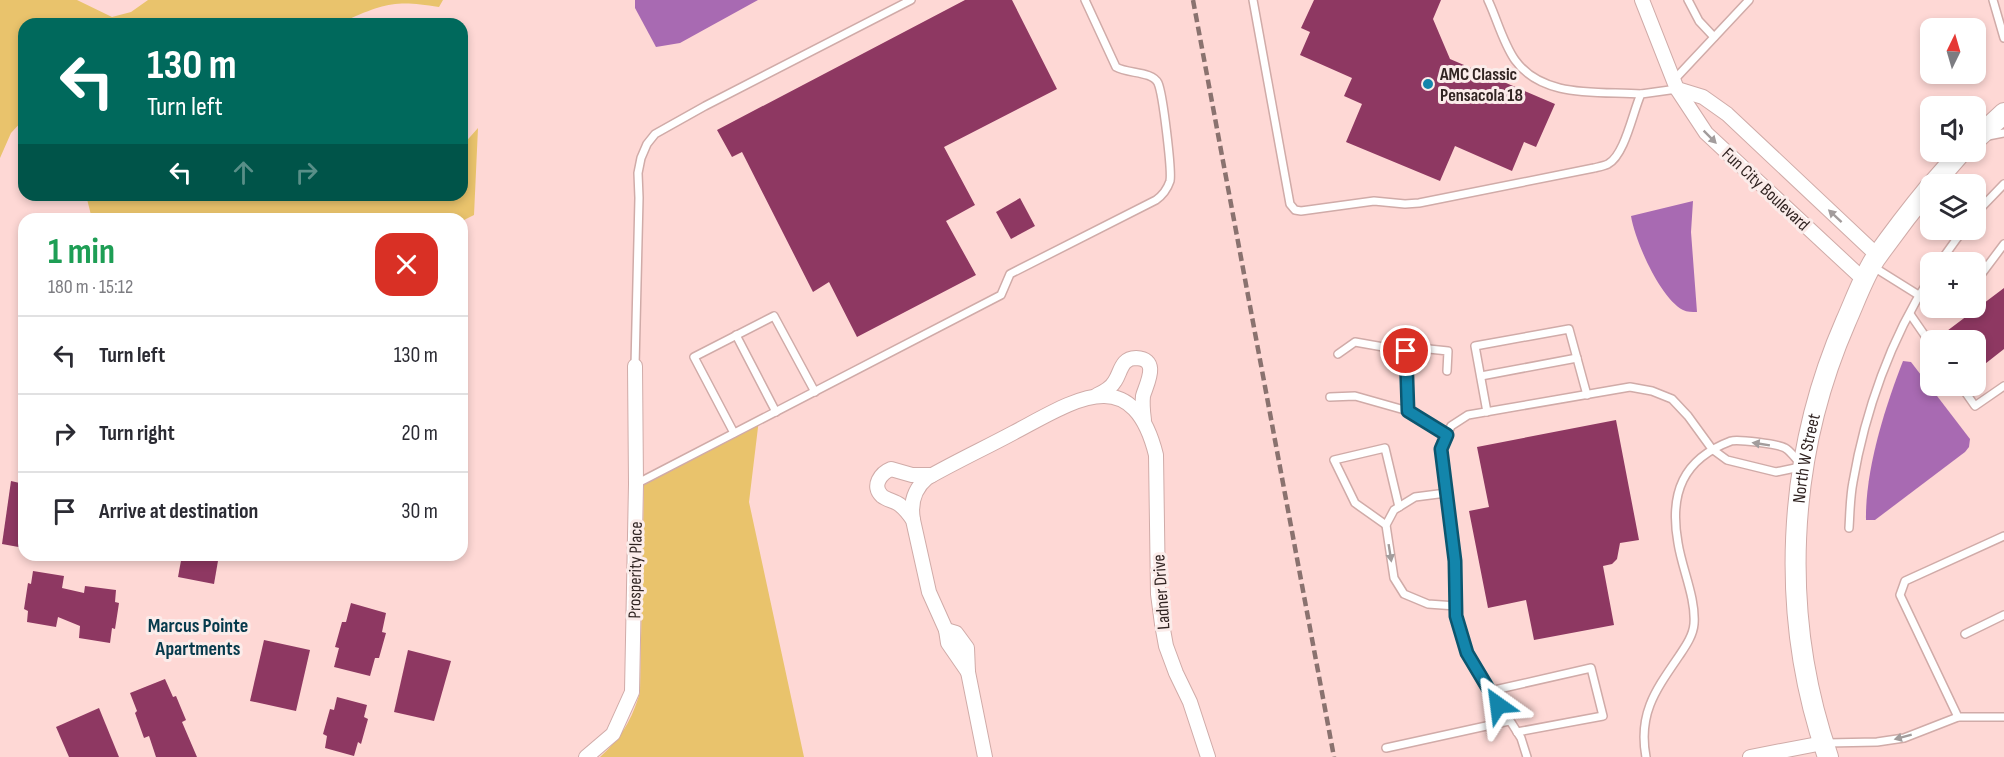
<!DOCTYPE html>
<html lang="en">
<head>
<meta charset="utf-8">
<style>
	body { margin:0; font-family:"Sofia Sans Condensed",sans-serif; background:#f2f2f3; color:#2b2b33; height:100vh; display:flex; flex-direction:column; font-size:22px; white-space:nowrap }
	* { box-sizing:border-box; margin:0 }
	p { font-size:20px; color:#7c7c81 }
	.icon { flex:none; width:33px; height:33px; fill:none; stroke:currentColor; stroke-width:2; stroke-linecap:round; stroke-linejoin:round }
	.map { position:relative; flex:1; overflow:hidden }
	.side { position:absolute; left:18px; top:213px; width:450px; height:348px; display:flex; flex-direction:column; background:#fff; border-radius:18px; box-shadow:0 3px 9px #0003 }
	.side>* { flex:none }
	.top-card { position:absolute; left:18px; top:18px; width:450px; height:183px; border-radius:18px; box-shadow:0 3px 9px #0003; background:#00695c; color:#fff; overflow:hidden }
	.needle { width:39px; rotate:5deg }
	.buttons { position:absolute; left:1920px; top:18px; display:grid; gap:12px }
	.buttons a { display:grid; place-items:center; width:66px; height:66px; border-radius:12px; background:#fff; box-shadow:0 3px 9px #0003; font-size:30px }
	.pin { position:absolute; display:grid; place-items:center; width:51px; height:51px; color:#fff; margin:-26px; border:3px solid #fff; border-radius:50%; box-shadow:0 2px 6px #0007 }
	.me { position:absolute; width:66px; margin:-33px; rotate:329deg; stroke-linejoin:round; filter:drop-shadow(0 0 4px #0008) }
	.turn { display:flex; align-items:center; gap:21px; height:126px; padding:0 30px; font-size:27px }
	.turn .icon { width:78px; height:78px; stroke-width:2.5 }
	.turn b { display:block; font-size:42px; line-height:51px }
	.lanes { display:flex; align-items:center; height:57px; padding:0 30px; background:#0003; justify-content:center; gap:30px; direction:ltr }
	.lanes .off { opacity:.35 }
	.round { display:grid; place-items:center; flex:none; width:63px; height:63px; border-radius:18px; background:#f2f2f3 }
	.summary { display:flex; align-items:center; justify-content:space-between; height:102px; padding:0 30px }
	h1 { font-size:36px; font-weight:700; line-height:45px; color:#1e9e55 }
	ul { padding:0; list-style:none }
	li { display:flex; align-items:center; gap:18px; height:78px; padding:0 30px; border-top:2px solid #e1e1e2 }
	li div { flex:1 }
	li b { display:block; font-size:22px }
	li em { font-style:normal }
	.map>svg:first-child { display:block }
	.green { fill:#e9c36c }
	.water { fill:#a86ab2 }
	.building { fill:#8e3862 }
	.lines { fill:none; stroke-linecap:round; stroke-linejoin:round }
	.lane-casing { stroke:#d0aba8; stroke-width:10 }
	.street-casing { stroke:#d0aba8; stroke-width:16 }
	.secondary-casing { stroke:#d0aba8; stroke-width:22 }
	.lane { stroke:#fff; stroke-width:7 }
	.street { stroke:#fff; stroke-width:14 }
	.secondary { stroke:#fff; stroke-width:20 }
	.rail { stroke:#8a726f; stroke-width:4.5; stroke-dasharray:9 4.5; stroke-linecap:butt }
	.oneway { fill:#a29c9c }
	.route-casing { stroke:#0c566f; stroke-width:15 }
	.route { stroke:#1385ab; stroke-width:10 }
	.poi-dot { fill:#1385ab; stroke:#fbecea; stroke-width:2 }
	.labels { text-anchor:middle; stroke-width:6; stroke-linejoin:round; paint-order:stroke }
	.poi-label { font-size:18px; font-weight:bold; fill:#312422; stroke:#fbecea; text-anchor:start }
	.street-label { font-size:18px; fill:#312422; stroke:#fbecea }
	.neighbourhood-label { font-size:20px; font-weight:bold; fill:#063a4c; stroke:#fbecea }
</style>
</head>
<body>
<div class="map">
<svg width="2004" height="757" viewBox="0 0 2004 757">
	<rect width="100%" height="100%" fill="#fed8d5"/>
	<g class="green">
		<path d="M0 0H77L112 17 131 12 148 0H443L439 7C397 0 385 3 347 20L345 24H24V119L11 133 0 158Z"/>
		<path d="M478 128 474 215 462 221V219H92L86 195H462V146Z"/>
		<path d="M759 419 749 502 804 757H600C621 738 632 720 640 692L644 482Z"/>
	</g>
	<g class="water">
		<path d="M635 0H758L680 43 656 47 635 8Z"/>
		<path d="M1693 201 1691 232 1697 312C1692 312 1687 312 1683 310 1660 298 1635 241 1631 216Z"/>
		<path d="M1903 361 1911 362 1970 439 1969 447 1965 452 1875 520H1866C1865 470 1885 407 1903 361Z"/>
	</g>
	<g class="building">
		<path d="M965 0H1012L1057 89 944 147 975 205 946 221 976 275 857 337 829 282 813 292 742 152 732 157 717 130Z"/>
		<path d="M1314 0H1441L1433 19 1450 59 1555 104 1536 147 1524 142 1512 171 1455 146 1440 181 1346 142 1362 104 1344 96 1352 78 1300 55 1310 32 1301 28Z"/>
		<path d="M1020 198 1035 226 1011 239 996 212Z"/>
		<path d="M2004 288V349L1976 371V340H1935Z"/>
		<path d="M1616 420 1639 540 1620 543 1617 559 1612 564 1603 566 1614 625 1534 640 1526 600 1488 608 1469 511 1489 507 1477 447Z"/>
		<path d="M11 481 24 484V548L2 544Z"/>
		<path d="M182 555H219L214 584 178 577Z"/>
		<path d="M33 571 64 576 62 588 84 593 85 586 116 590 115 602 119 603 115 629 112 628 110 643 79 638 80 626 58 617 56 627 27 622 28 611 24 609 28 583 31 584Z"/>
		<path d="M351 603 386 613 382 632 386 633 379 658H375L370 676 334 667 339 648 335 647 342 622H346Z"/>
		<path d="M264 640 310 650 296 711 250 701Z"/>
		<path d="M408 650 451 661 434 721 394 712Z"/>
		<path d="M165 679 173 697 176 696 186 720 182 722 197 757H156L149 736 144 738 135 713 137 711 130 693Z"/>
		<path d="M337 697 367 705 364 717 368 719 361 744 358 742 354 756 325 748 327 736 323 734 330 709 334 710Z"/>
		<path d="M99 708 119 757H69L56 727Z"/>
	</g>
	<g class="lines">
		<g class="lane-casing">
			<g id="lane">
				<path d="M1253 0 1290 204 1295 210 1301 211 1374 201 1405 204 1419 203 1594 168C1598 167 1604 166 1608 164 1625 155 1633 111 1641 94L1677 89"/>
				<path d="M1488 0C1497 19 1503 43 1515 60 1543 99 1599 91 1641 94"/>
				<path d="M1688 0 1699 21 1714 37"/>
				<path d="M1993 0 2004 38"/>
				<path d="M1674 80 1749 0"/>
				<path d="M1988 136 2004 133"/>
				<path d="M1976 213 2004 184"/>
				<path d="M1940 262 1963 230"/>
				<path d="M1872 266 1920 296 1930 295"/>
				<path d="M1976 279 1980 276 2004 244"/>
				<path d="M1910 314 1930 343"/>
				<path d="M736 335 776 412"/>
				<path d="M1406 351 1429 349 1448 351 1447 371"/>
				<path d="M1338 354 1355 342 1406 351 1408 411"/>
				<path d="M635 366 639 198 638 173 641 158 647 144 655 134 705 106 911 0"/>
				<path d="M1481 376 1577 358"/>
				<path d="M1961 386 1975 406 2004 386"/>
				<path d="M1330 397 1355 396 1408 411 1447 435"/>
				<path d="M1487 412 1475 346 1569 329 1587 395"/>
				<path d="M734 433 694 357 774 316 815 392"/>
				<path d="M636 484 1001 295 1010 274 1156 200C1163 195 1167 190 1170 181 1172 171 1163 94 1158 83 1152 71 1128 74 1116 67L1085 0"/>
				<path d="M1446 493 1415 497 1394 510 1386 525 1394 578 1404 594 1428 604 1456 606"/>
				<path d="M1386 525 1355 503 1334 460 1385 448 1399 507"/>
				<path d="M1849 528C1850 513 1850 497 1853 482 1865 411 1891 338 1930 278"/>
				<path d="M2004 536 1905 581 1900 595 1958 717H2004"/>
				<path d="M1965 634 2004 615"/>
				<path d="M1490 691 1591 668 1603 716 1517 732"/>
				<path d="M1827 743 1877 742 1904 738 1958 717"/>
				<path d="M1386 748 1509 721"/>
				<path d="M1527 757 1521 738 1467 653 1456 616 1455 561 1441 449 1451 426 1468 415 1630 387 1652 391 1672 399 1688 416 1712 449 1727 460 1776 472 1800 467"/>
				<path d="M1646 757C1638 714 1655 691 1679 656 1685 647 1693 636 1694 624 1696 598 1682 569 1678 543 1669 493 1683 459 1731 441 1738 439 1778 444 1785 448 1791 451 1796 460 1801 464"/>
			</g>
		</g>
		<g class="street-casing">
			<g id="street">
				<path d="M1642 0 1677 89 1706 133 1864 280"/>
				<path d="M1677 89 1703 97 1727 114 1878 256"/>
				<path d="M1097 395C1104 392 1111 388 1115 381 1121 372 1121 358 1136 358 1161 359 1146 385 1143 396 1142 405 1143 412 1144 420"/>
				<path d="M932 475H912L891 469C881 473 871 486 882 496 887 500 895 501 900 505 905 509 909 514 913 520L929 592 946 630 948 643 968 672"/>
				<path d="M913 520C910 503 914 489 927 478 955 462 985 448 1013 433 1072 402 1132 359 1156 455L1158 594 1162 624 1166 646 1176 673 1190 702 1208 757"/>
				<path d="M946 630 956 633 967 648 968 672 985 757"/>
				<path d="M586 757 613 734 632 692 636 484 635 366"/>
				<path d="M1750 757 1823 743"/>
			</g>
		</g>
		<g class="secondary-casing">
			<g id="secondary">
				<path d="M1976 139 2004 113"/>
				<path d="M1933 184 1961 152"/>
				<path id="s1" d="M1828 757C1779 616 1786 458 1846 321 1855 301 1863 278 1875 259 1892 235 1911 210 1930 187"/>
			</g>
		</g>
		<use href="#lane" class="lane"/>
		<use href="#street" class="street"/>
		<use href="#secondary" class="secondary"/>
		<path class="rail" d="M1193 0 1334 757"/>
	</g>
	<defs><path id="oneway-solid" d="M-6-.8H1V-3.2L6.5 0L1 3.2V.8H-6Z" transform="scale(1.5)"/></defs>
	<g class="oneway">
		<use href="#oneway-solid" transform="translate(1710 137) rotate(45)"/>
		<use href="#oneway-solid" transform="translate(1835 216) rotate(-137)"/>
		<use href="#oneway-solid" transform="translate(1761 444) rotate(-171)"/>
		<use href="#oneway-solid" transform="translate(1390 553) rotate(81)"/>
		<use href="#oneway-solid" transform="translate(1903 737) rotate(165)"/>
	</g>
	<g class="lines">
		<g class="route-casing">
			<path id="route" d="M1406 351 1408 411 1447 435 1441 449 1455 561 1456 616 1467 653 1498 705"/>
		</g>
		<use href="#route" class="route"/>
	</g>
	<circle class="poi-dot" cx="1428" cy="84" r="6"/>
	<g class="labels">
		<g class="poi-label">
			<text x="1440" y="80">AMC Classic<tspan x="1440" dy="21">Pensacola 18</tspan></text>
		</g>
		<g class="street-label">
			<text transform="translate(1766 189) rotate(43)" y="6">Fun City Boulevard</text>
			<text dy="6" stroke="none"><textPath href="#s1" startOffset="303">North W Street</textPath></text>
			<text transform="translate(635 570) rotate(-89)" y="6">Prosperity Place</text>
			<text transform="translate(1161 592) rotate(-94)" y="6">Ladner Drive</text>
		</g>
		<g class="neighbourhood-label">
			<text x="198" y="632">Marcus Pointe<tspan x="198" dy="23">Apartments</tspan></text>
		</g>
	</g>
</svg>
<div class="buttons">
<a><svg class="needle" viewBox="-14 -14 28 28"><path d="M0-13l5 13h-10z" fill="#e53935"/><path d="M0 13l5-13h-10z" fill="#7c7c81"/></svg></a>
<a><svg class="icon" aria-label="sound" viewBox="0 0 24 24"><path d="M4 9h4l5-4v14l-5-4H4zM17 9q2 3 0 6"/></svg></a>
<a><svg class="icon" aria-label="layers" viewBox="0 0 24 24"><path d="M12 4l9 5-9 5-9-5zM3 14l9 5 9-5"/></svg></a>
<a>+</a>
<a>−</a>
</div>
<div class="pin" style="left:1406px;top:351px;background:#d93025"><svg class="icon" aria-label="arrive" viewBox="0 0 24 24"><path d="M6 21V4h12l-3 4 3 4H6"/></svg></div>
<svg class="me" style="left:1498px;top:705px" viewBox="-20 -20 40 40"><path d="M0-17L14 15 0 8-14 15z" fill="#1385ab" stroke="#fff" stroke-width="4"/></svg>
<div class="top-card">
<div class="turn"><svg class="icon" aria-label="left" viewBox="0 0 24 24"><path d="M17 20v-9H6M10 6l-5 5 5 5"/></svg><div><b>130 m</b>Turn left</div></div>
<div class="lanes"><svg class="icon" aria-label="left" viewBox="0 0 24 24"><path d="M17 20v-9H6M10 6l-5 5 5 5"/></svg><svg class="icon off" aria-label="ahead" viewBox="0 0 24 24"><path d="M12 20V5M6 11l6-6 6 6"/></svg><svg class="icon off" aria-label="right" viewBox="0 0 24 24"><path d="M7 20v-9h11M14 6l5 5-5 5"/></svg></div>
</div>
<section class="side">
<div class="summary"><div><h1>1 min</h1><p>180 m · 15:12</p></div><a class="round" style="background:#d93025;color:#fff"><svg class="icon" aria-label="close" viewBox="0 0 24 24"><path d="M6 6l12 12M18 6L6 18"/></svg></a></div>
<ul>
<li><svg class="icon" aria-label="left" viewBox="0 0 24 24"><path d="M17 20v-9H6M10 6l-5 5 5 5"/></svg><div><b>Turn left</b></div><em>130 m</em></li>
<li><svg class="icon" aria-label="right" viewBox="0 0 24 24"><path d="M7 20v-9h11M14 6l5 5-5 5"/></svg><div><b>Turn right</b></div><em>20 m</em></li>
<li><svg class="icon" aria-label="arrive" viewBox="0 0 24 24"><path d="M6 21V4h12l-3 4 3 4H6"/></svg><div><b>Arrive at destination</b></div><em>30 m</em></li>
</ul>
</section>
</div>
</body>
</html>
